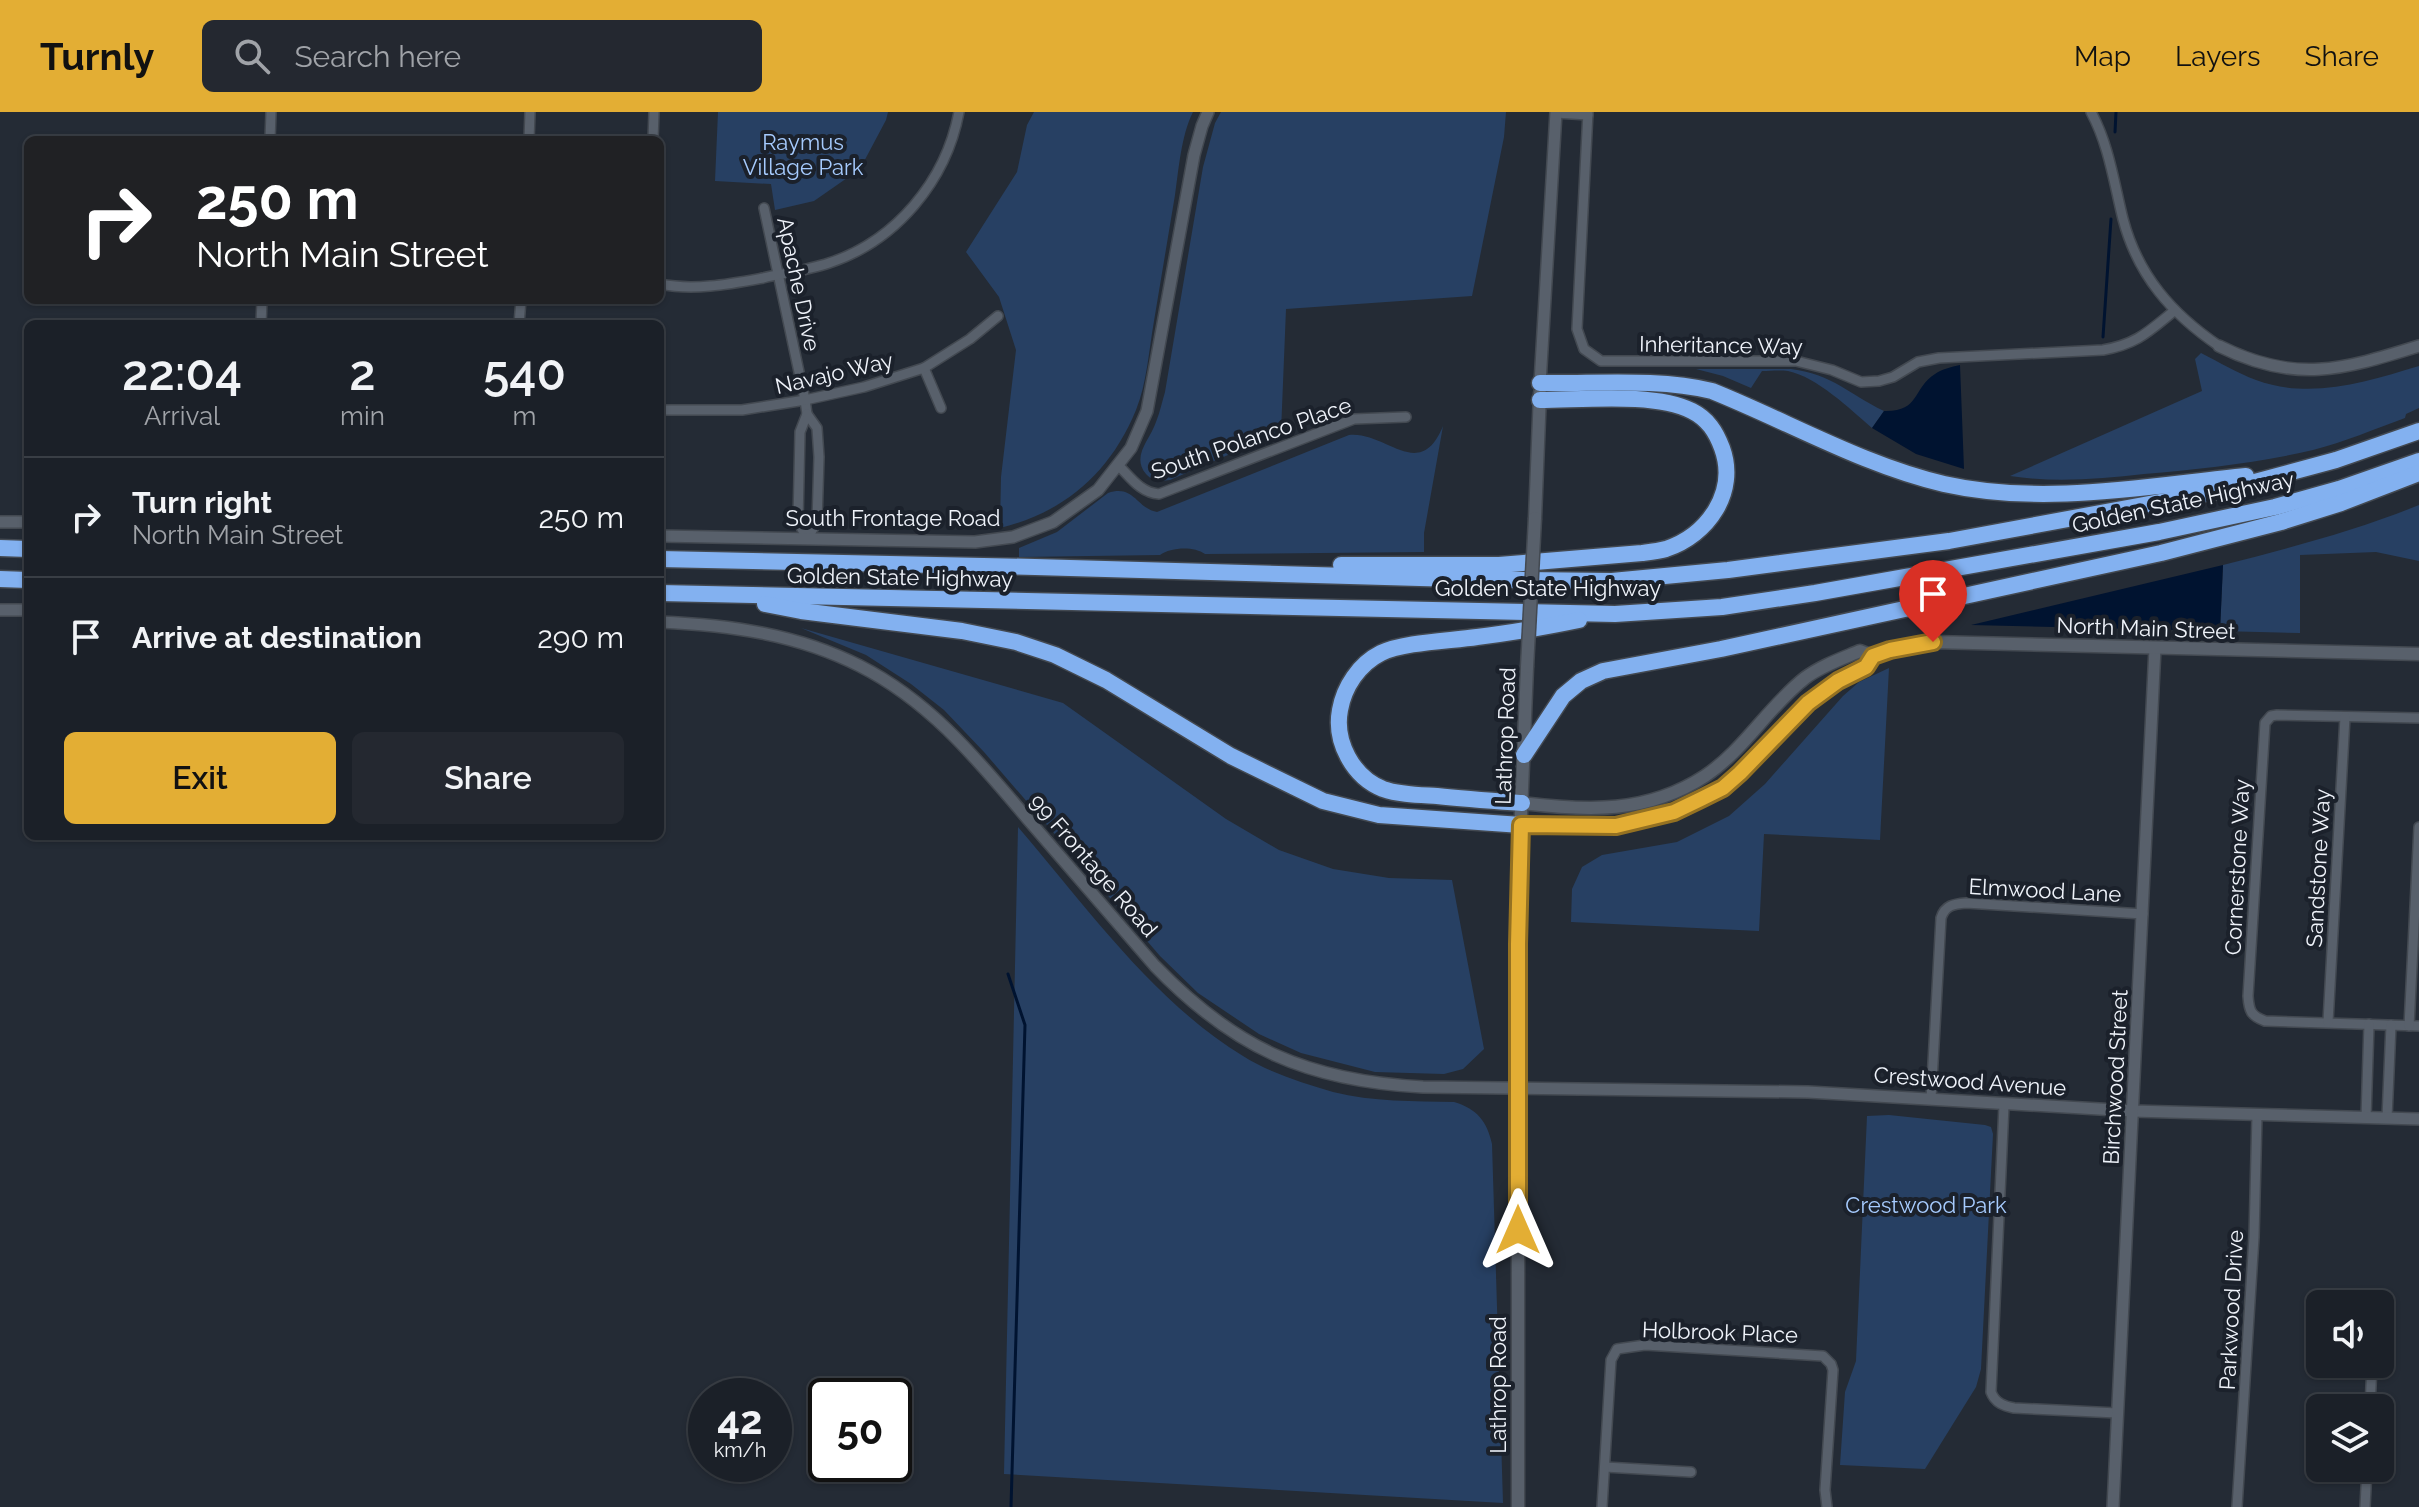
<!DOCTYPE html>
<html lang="en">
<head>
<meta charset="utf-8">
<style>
	body { margin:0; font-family:Raleway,sans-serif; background:#242830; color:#f1f3f6; height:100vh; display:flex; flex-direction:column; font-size:30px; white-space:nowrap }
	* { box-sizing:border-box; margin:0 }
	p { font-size:26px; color:#a0a3a8 }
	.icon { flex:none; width:44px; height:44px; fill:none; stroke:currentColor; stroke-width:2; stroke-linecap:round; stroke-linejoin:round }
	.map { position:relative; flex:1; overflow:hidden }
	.drawer { position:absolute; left:24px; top:208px; width:640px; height:520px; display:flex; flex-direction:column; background:#1b2028; border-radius:12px; box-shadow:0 2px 6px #0004,0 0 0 2px #393e45 }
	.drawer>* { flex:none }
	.banner { position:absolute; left:24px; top:24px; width:640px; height:168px; border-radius:12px; box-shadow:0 2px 6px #0004,0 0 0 2px #393e45; background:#202124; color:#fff; overflow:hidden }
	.buttons { position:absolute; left:2306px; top:1178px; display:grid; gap:16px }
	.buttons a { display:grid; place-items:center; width:88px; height:88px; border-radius:12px; background:#1b2028; box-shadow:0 2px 6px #0004,0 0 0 2px #393e45; font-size:40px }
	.speed { position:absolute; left:688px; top:1266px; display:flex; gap:16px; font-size:40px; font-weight:700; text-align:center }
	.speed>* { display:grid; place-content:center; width:104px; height:104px; border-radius:50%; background:#1b2028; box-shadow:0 2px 6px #0004,0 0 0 2px #393e45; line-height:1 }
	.speed small { font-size:20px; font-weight:400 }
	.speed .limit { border:4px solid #111; border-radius:12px; background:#fff; color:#111 }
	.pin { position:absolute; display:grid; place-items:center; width:68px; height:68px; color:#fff; margin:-82px -34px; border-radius:50% 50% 50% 0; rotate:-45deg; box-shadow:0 0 8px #0007 }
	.pin .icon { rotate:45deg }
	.me { position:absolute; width:88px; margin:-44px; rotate:0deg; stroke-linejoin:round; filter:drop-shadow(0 0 6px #0008) }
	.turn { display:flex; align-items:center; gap:28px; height:168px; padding:0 40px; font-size:36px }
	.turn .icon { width:104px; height:104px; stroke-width:2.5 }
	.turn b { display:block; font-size:56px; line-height:68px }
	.eta { display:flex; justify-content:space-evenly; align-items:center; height:136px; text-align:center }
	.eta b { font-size:48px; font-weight:600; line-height:56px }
	.button { display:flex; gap:16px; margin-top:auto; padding:16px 40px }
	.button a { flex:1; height:92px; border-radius:12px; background:#e3ae34; color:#111; font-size:32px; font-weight:600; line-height:92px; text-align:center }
	.button a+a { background:#242830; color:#f1f3f6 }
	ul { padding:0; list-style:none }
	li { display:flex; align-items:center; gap:24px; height:120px; padding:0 40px; border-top:2px solid #393e45 }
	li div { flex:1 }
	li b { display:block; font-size:30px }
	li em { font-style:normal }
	header { display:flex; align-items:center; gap:48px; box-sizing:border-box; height:112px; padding:0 40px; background:#e3ae34; color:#111 }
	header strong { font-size:38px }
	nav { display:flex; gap:44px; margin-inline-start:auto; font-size:28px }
	.search { width:560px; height:72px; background:#242830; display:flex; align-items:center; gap:20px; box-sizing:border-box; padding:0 28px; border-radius:12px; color:#a0a3a8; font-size:30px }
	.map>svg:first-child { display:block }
	.green { fill:#274063 }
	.water { fill:#001330 }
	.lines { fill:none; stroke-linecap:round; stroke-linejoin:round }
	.stream { stroke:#001330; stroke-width:3 }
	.minor-casing { stroke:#434951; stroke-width:12 }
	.tertiary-casing { stroke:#434951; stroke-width:14 }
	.secondary-casing { stroke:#434951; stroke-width:15 }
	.motorway-casing { stroke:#434951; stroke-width:19 }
	.minor { stroke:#58606b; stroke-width:9 }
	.tertiary { stroke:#58606b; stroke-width:11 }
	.secondary { stroke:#58606b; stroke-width:12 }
	.motorway { stroke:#83b1f0; stroke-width:16 }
	.secondary-bridge-casing { stroke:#434951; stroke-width:15; stroke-linecap:butt }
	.secondary-bridge { stroke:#58606b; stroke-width:12 }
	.route-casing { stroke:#947122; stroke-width:20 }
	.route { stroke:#e3ae34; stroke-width:14 }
	.labels { text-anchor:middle; stroke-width:8; stroke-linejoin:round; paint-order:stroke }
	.park-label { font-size:22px; fill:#a6cbfe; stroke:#1b212b }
	.street-label { font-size:22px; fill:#eff3fa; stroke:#1b212b }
</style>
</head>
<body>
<header>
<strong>Turnly</strong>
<div class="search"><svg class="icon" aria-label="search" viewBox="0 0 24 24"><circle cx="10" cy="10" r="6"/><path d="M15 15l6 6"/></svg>Search here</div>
<nav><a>Map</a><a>Layers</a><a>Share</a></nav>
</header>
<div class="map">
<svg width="2419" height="1395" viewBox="0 0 2419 1395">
	<rect width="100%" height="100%" fill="#242b35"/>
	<g class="green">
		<path d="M718 0H888L886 8 860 57 814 89 775 98 771 72 715 69Z"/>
		<path d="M1034 0H1193C1181 24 1179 56 1175 83 1168 125 1161 167 1154 209 1149 237 1147 271 1136 298 1110 361 1065 400 1000 416L1001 365 1016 238 999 185 966 140 1017 60 1027 13Z"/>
		<path d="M1221 0H1506L1504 25 1472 184 1286 197 1281 320 1170 368C1160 369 1153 370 1146 362 1131 344 1150 328 1156 310 1160 300 1162 290 1165 280L1203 55 1215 11Z"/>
		<path d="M2201 241C2219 250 2237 261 2256 268 2311 288 2366 270 2419 254V296L2406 302 2405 306C2375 317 2344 330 2313 338 2258 351 2201 357 2144 362 2099 367 2055 371 2010 364L2202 279 2195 247Z"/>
		<path d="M1696 257H1791C1834 263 1847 281 1884 299L1872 316C1850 297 1817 265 1788 259 1779 258 1770 259 1762 259L1751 276 1723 264Z"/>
		<path d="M1443 314 1424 421V440L1205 442C1194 434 1171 435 1160 443L1019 445V436L1057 420 1108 381C1134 372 1136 396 1157 400L1349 323C1386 319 1420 371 1443 314Z"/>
		<path d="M2419 393V449L2376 440 2300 443V521L2220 519 2223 453C2289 436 2355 419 2419 393Z"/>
		<path d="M801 516 1063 591 1226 707 1279 738 1333 757 1389 766 1452 768 1484 937 1463 957 1444 962 1375 960 1301 941 1259 922 1198 881 1160 844 984 640 944 598 911 572 866 543Z"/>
		<path d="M1889 556 1880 728 1764 722 1759 819 1571 810 1572 777 1582 755 1602 743 1677 730 1729 704 1765 672 1843 584 1859 570Z"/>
		<path d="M1018 715C1085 793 1154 890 1243 944 1270 961 1303 971 1333 980 1373 990 1414 989 1454 990 1477 997 1487 1009 1492 1032L1503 1391 1004 1362Z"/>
		<path d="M1889 1003 1985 1013 1991 1015 1993 1022 1981 1257 1976 1275 1925 1357 1840 1353 1845 1280 1856 1249 1867 1004Z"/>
	</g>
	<g class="water">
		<path d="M1960 253 1964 357 1916 342 1872 316 1884 299C1920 300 1912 277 1935 262 1942 257 1951 255 1960 253Z"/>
		<path d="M2223 453 2220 519 1971 513Z"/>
	</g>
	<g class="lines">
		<g class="stream">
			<path d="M2115 20 2116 0"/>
			<path d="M2103 225 2111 107"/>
			<path d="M1008 862 1025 913 1011 1395"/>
		</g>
		<g class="minor-casing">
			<g id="minor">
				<path d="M1588 0 1577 217 1584 237 1601 249H1796L1832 258 1861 270 1879 269 1893 265 1918 250 1939 246 2103 238C2137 232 2148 220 2174 199"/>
				<path d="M2091 0C2109 33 2114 71 2123 107 2138 164 2172 202 2219 234"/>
				<path d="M1556 1 1588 3"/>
				<path d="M270 28 271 0"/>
				<path d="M529 28 530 0"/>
				<path d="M653 28 654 0"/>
				<path d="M764 96 805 288 807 302 800 320 798 409 807 427"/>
				<path d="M660 172C694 179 730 172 763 166 785 161 808 158 829 151 896 129 946 69 959 0"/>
				<path d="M261 212 262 188"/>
				<path d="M519 212 521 188"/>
				<path d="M924 256 941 296"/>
				<path d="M660 298H742L805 288 864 275 924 256 970 227 998 204"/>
				<path d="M807 302 817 316 819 345 817 410 807 427"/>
				<path d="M1119 354C1131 366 1141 381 1159 382L1354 307 1406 305"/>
				<path d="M2419 606 2277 603 2271 604 2265 611 2248 884C2249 899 2251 904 2265 909L2419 914"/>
				<path d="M2328 910 2345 605"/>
				<path d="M2409 914 2419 715"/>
				<path d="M1931 987 1941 806C1945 793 1954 792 1966 791L2143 802"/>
				<path d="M2004 993 1991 1280C1995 1291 2004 1294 2014 1296L2117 1301"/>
				<path d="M2366 1006 2369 912"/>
				<path d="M2387 1006 2391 913"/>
				<path d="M2375 1192V1185"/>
				<path d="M2370 1296 2372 1252"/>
				<path d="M1605 1355 1691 1360"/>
				<path d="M1602 1395 1611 1248 1617 1237 1645 1233 1823 1244 1831 1252 1833 1258 1825 1378 1827 1395"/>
				<path d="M2237 1395 2254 1125 2257 1003"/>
				<path d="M2365 1395 2367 1356"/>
			</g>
		</g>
		<g class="tertiary-casing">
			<g id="tertiary">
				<path d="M2219 234C2295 272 2342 258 2419 234"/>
				<path d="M1540 271 1556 0"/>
				<path d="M0 410H28"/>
				<path d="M660 424 975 430 1013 425 1053 410 1098 378 1131 336 1147 299 1194 43 1202 14 1208 0"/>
				<path d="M0 498H28"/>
				<path d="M660 510C729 513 797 522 860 554 933 591 980 651 1032 712 1073 760 1114 807 1155 854 1235 937 1308 969 1423 975L1808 980 2133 999 2419 1007"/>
				<path d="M2113 1395 2155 536"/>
			</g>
		</g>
		<g class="secondary-casing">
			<g id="secondary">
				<path d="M1535 406 1540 281"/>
				<path d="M1522 691C1587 699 1647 702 1705 664 1744 638 1768 595 1805 566 1821 554 1841 547 1860 539L1873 544 1911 533 1933 530 2419 542"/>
				<path d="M1521 713 1616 714 1674 700 1701 687 1723 676 1740 661 1808 591 1838 569 1866 555 1873 544"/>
				<path d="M1518 1395V860L1519 750 1527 555"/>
			</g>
		</g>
		<g class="motorway-casing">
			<g id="motorway">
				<path d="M1540 271C1597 272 1657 266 1712 279 1789 310 1863 353 1944 372 2042 394 2147 374 2246 364"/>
				<path d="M0 436 28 437"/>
				<path d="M660 447 1035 455 1455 467 1612 469 1728 458 1949 429 2225 378 2336 348 2419 319"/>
				<path d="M1341 453H1499L1642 441C1650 440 1659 439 1666 437 1708 423 1738 380 1722 336 1716 320 1708 307 1692 299 1655 280 1582 288 1540 288"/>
				<path d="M0 467 28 468"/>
				<path d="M660 481 1615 502 1722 495 1815 481 2159 420 2275 395 2339 377 2419 349"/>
				<path d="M765 492 801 499 962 519 1016 530 1055 543 1106 568 1231 644 1323 689 1379 703 1521 713"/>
				<path d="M1524 643 1563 584 1581 569 1603 559 1721 537 2161 441 2281 410 2341 391 2419 361"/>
				<path d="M1522 691C1494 689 1465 687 1437 684 1420 683 1400 683 1383 677 1353 665 1334 630 1340 598 1344 575 1359 552 1381 541 1404 530 1450 529 1477 525 1511 521 1545 515 1579 508"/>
			</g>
		</g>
		<use href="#minor" class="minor"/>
		<use href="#tertiary" class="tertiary"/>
		<use href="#secondary" class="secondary"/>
		<use href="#motorway" class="motorway"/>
		<g class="secondary-bridge-casing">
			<path id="secondary-bridge" d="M1527 555 1535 406"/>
		</g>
		<use href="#secondary-bridge" class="secondary-bridge"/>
	</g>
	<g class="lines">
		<g class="route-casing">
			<path id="route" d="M1518 1118V832L1521 713 1616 714 1674 700 1701 687 1723 676 1740 661 1808 591 1838 569 1866 555 1873 544 1890 538 1933 530"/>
		</g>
		<use href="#route" class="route"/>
	</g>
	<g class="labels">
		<g class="park-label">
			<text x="803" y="38">Raymus<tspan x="803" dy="25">Village Park</tspan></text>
			<text x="1926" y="1101">Crestwood Park</text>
		</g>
		<g class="street-label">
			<text transform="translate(799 172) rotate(78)" y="8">Apache Drive</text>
			<text transform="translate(1721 233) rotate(1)" y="8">Inheritance Way</text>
			<text transform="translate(834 261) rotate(-13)" y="8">Navajo Way</text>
			<text transform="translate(1251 326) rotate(-19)" y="8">South Polanco Place</text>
			<text transform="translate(2183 390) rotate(-12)" y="8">Golden State Highway</text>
			<text x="893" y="414">South Frontage Road</text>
			<text transform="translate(900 465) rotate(1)" y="8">Golden State Highway</text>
			<text x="1548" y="484">Golden State Highway</text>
			<text transform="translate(2146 516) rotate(2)" y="8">North Main Street</text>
			<text transform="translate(1505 624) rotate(-88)" y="8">Lathrop Road</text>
			<text transform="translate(1094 753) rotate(49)" y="8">99 Frontage Road</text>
			<text transform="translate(2237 755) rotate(-87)" y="8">Cornerstone Way</text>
			<text transform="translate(2318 756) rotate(-87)" y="8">Sandstone Way</text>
			<text transform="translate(2045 778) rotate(3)" y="8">Elmwood Lane</text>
			<text transform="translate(2115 965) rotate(-87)" y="8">Birchwood Street</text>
			<text transform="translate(1970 969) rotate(4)" y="8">Crestwood Avenue</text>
			<text transform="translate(2231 1198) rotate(-87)" y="8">Parkwood Drive</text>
			<text transform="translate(1720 1220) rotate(2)" y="8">Holbrook Place</text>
			<text transform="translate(1498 1273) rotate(-90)" y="8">Lathrop Road</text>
		</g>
	</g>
</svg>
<div class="buttons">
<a><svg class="icon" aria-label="sound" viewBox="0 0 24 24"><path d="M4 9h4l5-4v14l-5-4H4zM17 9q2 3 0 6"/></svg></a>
<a><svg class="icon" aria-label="layers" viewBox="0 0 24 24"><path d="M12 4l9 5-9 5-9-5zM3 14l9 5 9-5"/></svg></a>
</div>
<div class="speed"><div>42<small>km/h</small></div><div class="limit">50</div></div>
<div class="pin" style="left:1933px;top:530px;background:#d93025"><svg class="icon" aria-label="arrive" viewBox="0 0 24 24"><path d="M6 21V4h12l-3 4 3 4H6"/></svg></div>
<svg class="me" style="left:1518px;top:1118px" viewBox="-20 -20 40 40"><path d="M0-17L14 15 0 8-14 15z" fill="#e3ae34" stroke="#fff" stroke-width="4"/></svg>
<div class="banner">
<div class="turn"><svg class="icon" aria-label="right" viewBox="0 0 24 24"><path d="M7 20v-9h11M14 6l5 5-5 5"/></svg><div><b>250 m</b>North Main Street</div></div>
</div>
<section class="drawer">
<div class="eta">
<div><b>22:04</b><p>Arrival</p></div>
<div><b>2</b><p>min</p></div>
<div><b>540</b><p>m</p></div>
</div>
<ul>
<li><svg class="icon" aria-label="right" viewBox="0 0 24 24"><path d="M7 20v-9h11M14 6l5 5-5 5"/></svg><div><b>Turn right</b><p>North Main Street</p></div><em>250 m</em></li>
<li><svg class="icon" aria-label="arrive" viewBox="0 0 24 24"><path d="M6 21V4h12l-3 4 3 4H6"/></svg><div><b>Arrive at destination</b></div><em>290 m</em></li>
</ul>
<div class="button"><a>Exit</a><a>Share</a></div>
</section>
</div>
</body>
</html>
